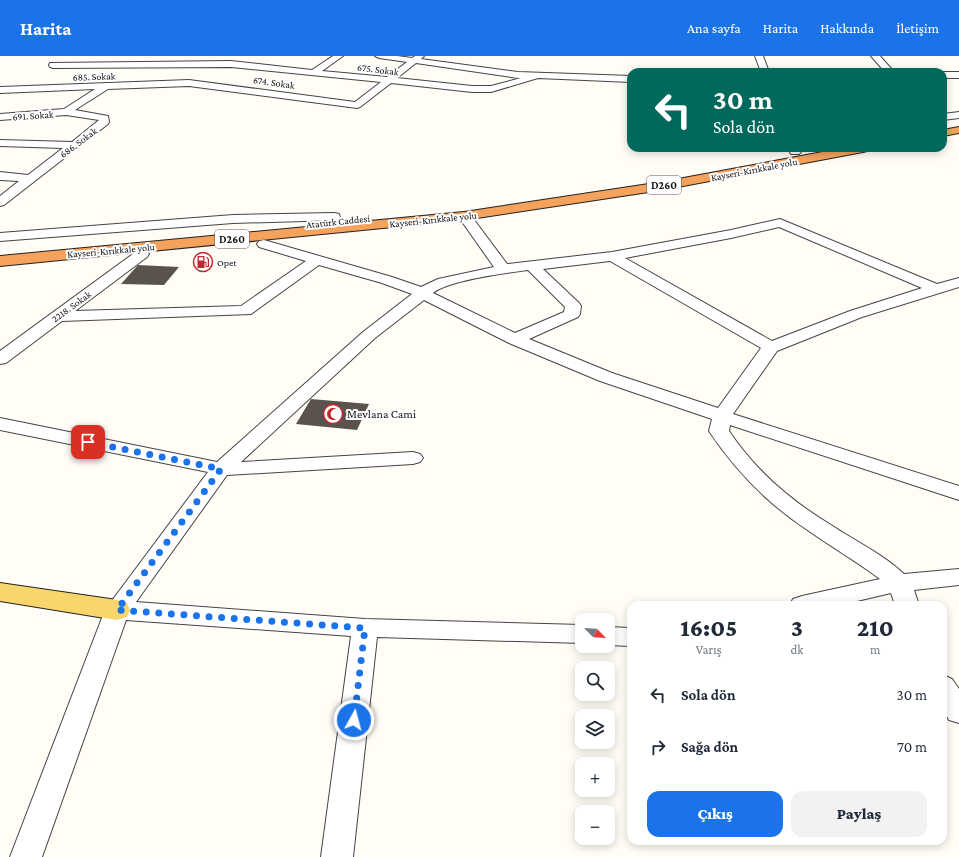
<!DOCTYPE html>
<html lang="tr">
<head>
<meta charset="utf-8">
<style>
	body { margin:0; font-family:"Crimson Pro",serif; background:#f2f2f3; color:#1f2937; height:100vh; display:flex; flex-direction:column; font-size:15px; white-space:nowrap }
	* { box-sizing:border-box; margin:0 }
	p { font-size:13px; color:#747a83 }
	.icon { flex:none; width:22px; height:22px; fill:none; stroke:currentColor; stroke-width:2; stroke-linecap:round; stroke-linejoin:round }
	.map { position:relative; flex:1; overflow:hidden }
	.details { position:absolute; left:627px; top:545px; width:320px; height:244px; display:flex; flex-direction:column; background:#fff; border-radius:12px; box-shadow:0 2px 10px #0003 }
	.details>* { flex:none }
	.top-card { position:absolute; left:627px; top:12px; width:320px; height:84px; border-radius:12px; box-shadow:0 2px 10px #0003; background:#00695c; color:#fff; overflow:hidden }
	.needle { width:26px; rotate:114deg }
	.controls { position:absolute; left:575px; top:557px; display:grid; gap:8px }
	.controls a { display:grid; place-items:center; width:40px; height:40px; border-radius:8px; background:#fff; box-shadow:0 2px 10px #0003; font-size:20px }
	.pin { position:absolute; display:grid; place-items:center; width:34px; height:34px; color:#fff; margin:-17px; border-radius:8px; box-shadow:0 2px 6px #0006 }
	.me { position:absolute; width:44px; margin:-22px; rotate:7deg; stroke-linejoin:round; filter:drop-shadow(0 0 3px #0008) }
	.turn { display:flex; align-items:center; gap:14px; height:84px; padding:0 20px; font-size:18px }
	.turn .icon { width:52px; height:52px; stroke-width:2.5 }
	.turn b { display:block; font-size:28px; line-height:34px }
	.eta { display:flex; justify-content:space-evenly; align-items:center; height:68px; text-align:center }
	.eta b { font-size:24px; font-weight:800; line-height:28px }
	.cta { display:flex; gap:8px; margin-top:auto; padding:8px 20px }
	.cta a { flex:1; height:46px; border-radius:12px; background:#1a73e8; color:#fff; font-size:16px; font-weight:800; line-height:46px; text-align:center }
	.cta a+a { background:#f2f2f3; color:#1f2937 }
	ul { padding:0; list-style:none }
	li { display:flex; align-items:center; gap:12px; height:52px; padding:0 20px }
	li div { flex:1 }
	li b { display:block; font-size:15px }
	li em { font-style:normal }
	header { display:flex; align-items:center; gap:24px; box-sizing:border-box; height:56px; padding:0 20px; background:#1a73e8; color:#fff }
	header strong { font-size:19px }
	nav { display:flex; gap:22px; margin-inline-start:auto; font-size:14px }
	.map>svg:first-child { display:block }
	.building { fill:#5a524d }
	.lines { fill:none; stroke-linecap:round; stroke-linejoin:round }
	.minor-casing { stroke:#444; stroke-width:2 }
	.major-casing { stroke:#222; stroke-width:2 }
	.highway-casing { stroke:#222; stroke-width:2 }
	.minor { fill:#fff; fill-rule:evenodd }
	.major { fill:#f9d66b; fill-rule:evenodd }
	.highway { fill:#f5a25d; fill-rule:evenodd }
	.route { stroke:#1a73e8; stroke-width:7; stroke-dasharray:0 12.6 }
	.labels { text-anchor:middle; stroke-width:4; stroke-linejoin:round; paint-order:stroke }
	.far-street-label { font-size:10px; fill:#111; stroke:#fff }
	.far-poi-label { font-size:10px; fill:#111; stroke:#fff; text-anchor:start }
	.shield { fill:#fff; stroke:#585858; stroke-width:1 }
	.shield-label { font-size:11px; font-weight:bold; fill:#111 }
	.poi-label { font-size:12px; fill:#111; stroke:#fff; text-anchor:start }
</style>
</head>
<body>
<header>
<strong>Harita</strong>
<nav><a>Ana sayfa</a><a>Harita</a><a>Hakkında</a><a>İletişim</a></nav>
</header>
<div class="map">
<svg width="959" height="801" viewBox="0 0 959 801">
	<rect width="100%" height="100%" fill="#fffdf5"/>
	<g class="building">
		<path d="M138 209 179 211 164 229 121 228Z"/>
		<path d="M311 343 369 348 357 374 296 368Z"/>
	</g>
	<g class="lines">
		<g class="minor-casing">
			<g id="minor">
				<path d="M333 0H343L322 15 387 21 407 6 379 2 375 0H397L412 2 415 0H424L421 3 518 16 631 20V26L538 22 491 36H472L391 27 360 51 357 52 189 30 108 33 75 54 108 60 109 66 108 68 4 149 0 150V140L19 125 0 124V116L28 119 63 92 0 90V84L72 86 99 64 66 59 0 64V58L64 53 95 33 0 37V31L189 24 355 46 381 26 231 11 53 12 50 11 49 9 50 7 231 5 312 14ZM416 7 518 22H521L491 30H472L397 22Z"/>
				<path d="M755 0H763L769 16H761Z"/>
				<path d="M871 0H880L894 16H885Z"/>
				<rect x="943" y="16" width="16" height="6"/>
				<path d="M959 56V62L943 64V58Z"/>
				<path d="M788 92H798L801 96 799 98H791Z"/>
				<path d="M464 156 469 157 507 208 612 196 731 174 780 163 937 228 959 222V231L862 261 777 295 733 358 959 430V444L730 369 729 375C755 414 791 445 831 469 855 485 883 498 904 518L959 513V529L914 534 919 549H895L891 537 840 549H790L793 543 802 540 880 523C856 505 830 490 806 473 767 447 735 414 709 375L712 363 600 325 509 287 424 244 375 282 241 406 413 396 420 398 423 402 420 406 413 408 227 419 136 546 365 563 582 569V587L377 581 353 801H321L351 580 126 564 42 801H10L105 554 208 416 0 374V362L217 406 363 276 412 238 382 227 319 209 251 258 62 265 6 307 0 308V295L137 195 142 194 147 195 149 198 147 201 75 255 241 250 306 205 259 191 257 188 259 185 264 184 392 221 421 231 438 223 494 211 458 160 459 157ZM779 171 922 232 850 255 772 285 625 202 731 182ZM610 205 761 292 718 352 612 317 529 283 578 261 580 258 581 250 579 247 543 213ZM528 214 565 251 564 256 515 277 433 237C449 224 507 217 528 214Z"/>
				<path d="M334 157 339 158 340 161 339 164 233 167 0 185V177L233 159Z"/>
				<path d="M608 571 631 572V590L608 589Z"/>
				<path d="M943 619 952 623 959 633V667L949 664 943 653Z"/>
			</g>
		</g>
		<g class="major-casing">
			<path id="major" d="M0 527 117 544 127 547 130 554 127 561 117 564 0 545Z"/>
		</g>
		<g class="highway-casing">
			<g id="highway">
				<path d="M959 71V77L943 80V74Z"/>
				<path d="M844 92H869L867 95 863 96 662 134 464 164 0 210V200L464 156 662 126Z"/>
			</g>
		</g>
		<use href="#minor" class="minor"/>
		<use href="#major" class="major"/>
		<use href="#highway" class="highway"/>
	</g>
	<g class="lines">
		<path class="route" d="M88 386 221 413 117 554 365 572 354 664"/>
	</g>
	<defs>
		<g id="fuel-ring" transform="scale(1)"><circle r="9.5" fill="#fff" stroke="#c4262e" stroke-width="1.5"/><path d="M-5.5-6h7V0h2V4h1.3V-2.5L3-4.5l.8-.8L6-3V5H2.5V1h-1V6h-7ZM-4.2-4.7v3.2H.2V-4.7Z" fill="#c4262e"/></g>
		<g id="mosque-ring" transform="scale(1)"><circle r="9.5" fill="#fff" stroke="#c4262e" stroke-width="1.5"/><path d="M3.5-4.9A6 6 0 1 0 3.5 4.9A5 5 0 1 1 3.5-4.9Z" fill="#c4262e"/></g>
	</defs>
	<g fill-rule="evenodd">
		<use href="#fuel-ring" x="203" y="206"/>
		<use href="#mosque-ring" x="333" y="358"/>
	</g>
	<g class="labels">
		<g class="far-street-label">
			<text transform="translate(378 13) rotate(7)" y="4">675. Sokak</text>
			<text transform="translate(94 20) rotate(-2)" y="4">685. Sokak</text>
			<text transform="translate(274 26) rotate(8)" y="4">674. Sokak</text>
			<text transform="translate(33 59) rotate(-4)" y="4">691. Sokak</text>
			<text transform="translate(78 86) rotate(-37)" y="4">686. Sokak</text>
			<text transform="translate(754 113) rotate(-11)" y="4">Kayseri-Kırıkkale yolu</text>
			<text transform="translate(433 163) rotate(-6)" y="4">Kayseri-Kırıkkale yolu</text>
			<text transform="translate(338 165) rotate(-6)" y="4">Atatürk Caddesi</text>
			<text transform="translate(111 194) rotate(-5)" y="4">Kayseri-Kırıkkale yolu</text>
			<text transform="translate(71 250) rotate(-36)" y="4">2218. Sokak</text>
		</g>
		<g class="far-poi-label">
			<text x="217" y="210">Opet</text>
		</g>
		<g class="shield">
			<rect x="647" y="120" width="34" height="18" rx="3"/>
			<rect x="215" y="174" width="34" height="18" rx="3"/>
		</g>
		<g class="shield-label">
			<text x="664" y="133">D260</text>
			<text x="232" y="187">D260</text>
		</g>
		<g class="poi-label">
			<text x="347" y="362">Mevlana Cami</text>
		</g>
	</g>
</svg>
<div class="controls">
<a><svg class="needle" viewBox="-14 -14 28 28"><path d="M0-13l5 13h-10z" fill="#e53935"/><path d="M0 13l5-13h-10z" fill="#747a83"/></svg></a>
<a><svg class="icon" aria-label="search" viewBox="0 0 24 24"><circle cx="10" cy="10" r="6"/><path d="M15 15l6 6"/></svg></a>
<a><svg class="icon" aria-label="layers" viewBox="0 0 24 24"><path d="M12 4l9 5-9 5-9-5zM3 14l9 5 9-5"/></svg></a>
<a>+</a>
<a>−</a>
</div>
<div class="pin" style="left:88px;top:386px;background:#d93025"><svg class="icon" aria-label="arrive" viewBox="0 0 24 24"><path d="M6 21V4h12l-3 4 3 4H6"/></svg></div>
<svg class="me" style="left:354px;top:664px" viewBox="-20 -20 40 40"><circle r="17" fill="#1a73e8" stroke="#fff" stroke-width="3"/><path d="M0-11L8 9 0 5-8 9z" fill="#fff"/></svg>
<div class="top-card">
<div class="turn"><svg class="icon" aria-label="left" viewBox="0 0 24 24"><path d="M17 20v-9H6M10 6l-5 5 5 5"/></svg><div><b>30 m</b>Sola dön</div></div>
</div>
<section class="details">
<div class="eta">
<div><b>16:05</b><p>Varış</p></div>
<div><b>3</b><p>dk</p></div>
<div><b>210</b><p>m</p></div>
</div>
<ul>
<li><svg class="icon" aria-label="left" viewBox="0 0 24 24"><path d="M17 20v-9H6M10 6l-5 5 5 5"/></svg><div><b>Sola dön</b></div><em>30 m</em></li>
<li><svg class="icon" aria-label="right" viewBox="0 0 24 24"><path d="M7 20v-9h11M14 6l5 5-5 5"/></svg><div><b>Sağa dön</b></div><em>70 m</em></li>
</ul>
<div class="cta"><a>Çıkış</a><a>Paylaş</a></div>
</section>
</div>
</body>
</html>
